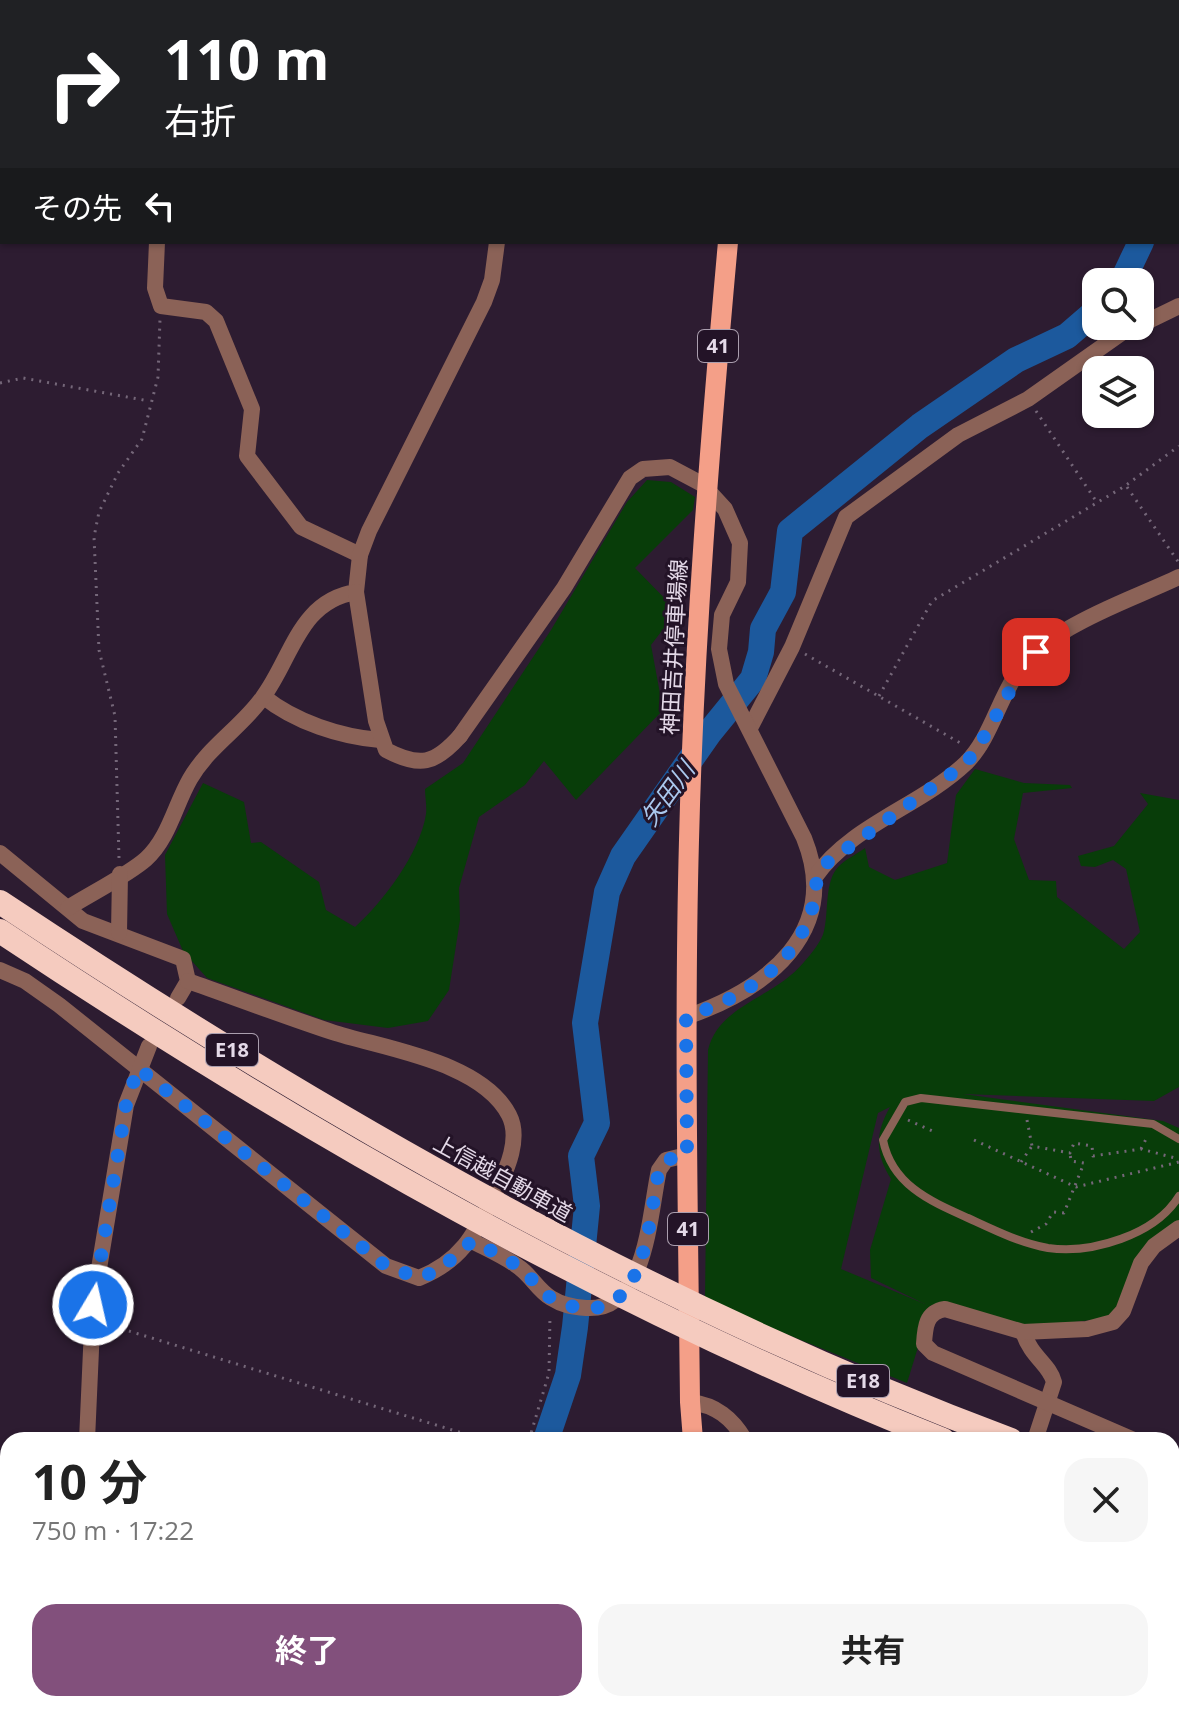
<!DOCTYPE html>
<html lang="ja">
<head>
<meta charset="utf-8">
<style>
	body { margin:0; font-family:"Open Sans","Noto Sans JP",sans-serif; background:#f6f6f6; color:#222; height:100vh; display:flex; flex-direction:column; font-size:30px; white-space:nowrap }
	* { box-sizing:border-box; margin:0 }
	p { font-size:26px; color:#767676 }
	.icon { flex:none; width:44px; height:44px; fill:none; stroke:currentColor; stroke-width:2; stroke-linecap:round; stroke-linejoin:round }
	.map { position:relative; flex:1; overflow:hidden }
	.panel { position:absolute; left:0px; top:1432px; width:1180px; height:280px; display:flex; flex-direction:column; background:#fff; border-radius:24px 24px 0 0; box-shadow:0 2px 6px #0004 }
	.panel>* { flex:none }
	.hud { position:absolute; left:0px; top:0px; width:1180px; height:244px; box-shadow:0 2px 6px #0004; background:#202124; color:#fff; overflow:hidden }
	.controls { position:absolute; left:1082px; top:268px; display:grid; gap:16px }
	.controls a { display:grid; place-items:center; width:72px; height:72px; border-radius:16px; background:#fff; box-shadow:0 2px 6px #0004; font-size:40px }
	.pin { position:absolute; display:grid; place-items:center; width:68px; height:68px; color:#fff; margin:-34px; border-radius:16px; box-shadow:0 4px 12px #0006 }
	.me { position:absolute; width:88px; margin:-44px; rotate:9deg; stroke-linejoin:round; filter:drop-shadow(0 0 6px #0008) }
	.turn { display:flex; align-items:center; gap:28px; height:168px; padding:0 32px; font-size:36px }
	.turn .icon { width:104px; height:104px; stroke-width:2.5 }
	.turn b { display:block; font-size:56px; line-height:68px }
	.then { display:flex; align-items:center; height:76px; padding:0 32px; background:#0003; gap:16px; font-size:30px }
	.round { display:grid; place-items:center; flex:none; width:84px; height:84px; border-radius:24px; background:#f6f6f6 }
	.headline { display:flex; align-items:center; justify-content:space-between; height:136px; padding:0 32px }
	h1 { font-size:48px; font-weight:700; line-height:60px }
	.cta { display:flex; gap:16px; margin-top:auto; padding:16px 32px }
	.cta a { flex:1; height:92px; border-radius:24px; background:#82507c; color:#fff; font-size:32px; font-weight:700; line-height:92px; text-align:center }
	.cta a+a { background:#f6f6f6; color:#222 }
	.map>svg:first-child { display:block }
	.built { fill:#38233d }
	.green { fill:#083d09; fill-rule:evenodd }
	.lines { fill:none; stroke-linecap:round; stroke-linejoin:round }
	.river { stroke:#1c599d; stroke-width:26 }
	.path { stroke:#756779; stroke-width:3; stroke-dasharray:2 6; stroke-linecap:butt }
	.service { stroke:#8b6257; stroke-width:8 }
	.minor { stroke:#8b6257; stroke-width:16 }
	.tertiary { stroke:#8b6257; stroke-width:16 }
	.primary { stroke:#f49f88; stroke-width:20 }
	.motorway { stroke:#f5cbbf; stroke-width:24 }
	.route { stroke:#1a73e8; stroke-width:14; stroke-dasharray:0 25.2 }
	.labels { text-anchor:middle; stroke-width:6; stroke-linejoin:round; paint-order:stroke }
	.shield { fill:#231327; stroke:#aa9eae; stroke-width:2 }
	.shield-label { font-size:20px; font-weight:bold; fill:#e4d9e8 }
	.street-label { font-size:22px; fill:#e4d9e8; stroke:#231327 }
	.water-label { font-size:24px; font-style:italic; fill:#a9c7ed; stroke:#231327 }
</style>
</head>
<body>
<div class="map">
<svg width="1179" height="1712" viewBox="0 0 1179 1712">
	<rect width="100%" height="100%" fill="#2d1c31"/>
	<path class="built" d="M384 0H711L385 2Z"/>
	<g class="green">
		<path d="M647 480 671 482 695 497 693 510 635 568 677 611 651 645 663 710 576 800 544 761 525 785 479 817 459 888 460 920 449 990 428 1021 388 1028 324 1020 207 978 183 951 167 914 165 855 203 783 244 802 251 843 261 842 319 882 326 910 355 927C383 902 420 853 426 814 427 807 425 796 425 789L463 763 551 630 627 502Z"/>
		<path d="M975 769 1024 783 1070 785 1072 788 1023 793 1014 839 1029 880 1056 881 1057 897 1124 949 1140 932 1126 869 1113 860 1095 867 1081 866 1078 856 1114 846 1148 804 1140 793 1179 800V1087L1154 1101 963 1094 1163 1121 1179 1128V1222L1108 1318 1024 1328 931 1305 907 1383 705 1301 708 1050C719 1004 775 998 804 962 811 954 822 941 824 931 829 911 824 881 839 866 846 859 857 854 865 848L869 867 895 880 947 863 956 795ZM890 1107C875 1133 875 1154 891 1179L870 1250 871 1278 925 1304 841 1269 878 1113Z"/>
	</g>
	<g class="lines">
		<g class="river">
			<path d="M1178 99 1179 98"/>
			<path d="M1122 282 1141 242"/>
			<path d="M546 1440 568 1375 575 1327 587 1206 581 1156 597 1123 585 1023 607 892 623 856 709 733 753 679 761 652 763 629 783 592 790 531 920 426 1016 360 1067 336 1096 311"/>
			<path d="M350 1712 352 1704"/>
		</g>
		<g class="path">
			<path d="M157 2 158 0"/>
			<path d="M0 383 23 378 149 401"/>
			<path d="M1036 411 1096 501"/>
			<path d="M1127 487 1179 563"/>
			<path d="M805 654 962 744"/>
			<path d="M879 696 932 601 1125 486 1179 446"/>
			<path d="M119 858 115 716 99 650 94 537 99 512 118 473 142 439 158 377 160 319"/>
			<path d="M908 1120 937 1133"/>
			<path d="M1027 1120 1032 1146 1070 1153 1074 1143 1092 1146 1093 1156 1141 1149 1179 1159"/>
			<path d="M974 1140 1076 1187 1179 1162"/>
			<path d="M1141 1149 1148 1135"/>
			<path d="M1021 1162 1032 1146"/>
			<path d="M1031 1232 1046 1224 1053 1212 1064 1213 1084 1163 1071 1161 1070 1153"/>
			<path d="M106 1324 485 1440"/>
			<path d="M529 1440 549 1373 550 1315"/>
			<path d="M72 1712 73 1704"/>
			<path d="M330 1712 332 1704"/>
		</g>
		<path class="service" d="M1179 1139 1153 1124 921 1098 905 1102 883 1140C892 1185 930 1201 968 1218 994 1230 1020 1243 1048 1248 1092 1254 1155 1235 1179 1196"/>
		<g class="minor">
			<path d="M337 2 338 0"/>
			<path d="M798 2 799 0"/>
			<path d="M1178 169H1179"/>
			<path d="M0 204H2"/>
			<path d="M157 242 155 288 161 306 206 312 216 321 252 409 247 456 301 527 360 555"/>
			<path d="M1140 325 1179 306"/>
			<path d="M264 697C295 722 341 737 380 740"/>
			<path d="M750 728 792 647 846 517 958 435 1028 399 1123 332 1137 326"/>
			<path d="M460 736 564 588 630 478 643 469 670 467 702 484 725 509 740 543 738 582 722 615 719 649 726 684 804 838C842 932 767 989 686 1017"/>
			<path d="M0 853 83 921 183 959 188 981 178 998"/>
			<path d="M815 877C851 825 921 806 966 763 989 740 997 705 1014 678 1048 625 1125 603 1179 577"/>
			<path d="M68 908C90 894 128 875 146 859 169 838 175 805 190 779 209 746 242 727 263 697 292 658 299 601 356 592L360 555 369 531 484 302 492 280 497 242"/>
			<path d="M119 933 120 874"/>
			<path d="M0 970 25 981 59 1005 386 1266 419 1278C464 1260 476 1231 497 1190 507 1169 521 1138 509 1115 481 1061 384 1049 332 1032 284 1016 236 998 188 981"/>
			<path d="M472 1241C487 1249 506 1257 520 1268 532 1277 538 1290 551 1298 562 1305 572 1307 586 1308 647 1312 649 1215 659 1170L666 1160 687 1155"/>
			<path d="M1023 1332C1031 1357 1050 1365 1054 1382L1035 1440"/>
			<path d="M690 1402C716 1405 732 1418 745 1440"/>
			<path d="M87 1440 93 1305 126 1105 149 1046"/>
			<path d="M1134 1440 933 1353 924 1344C925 1327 926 1312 945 1309L1023 1332 1087 1329 1113 1322 1123 1311 1141 1263 1154 1246 1179 1228"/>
			<path d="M1172 1457 1179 1460"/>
			<path d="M0 1546 8 1548"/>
			<path d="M1172 1557 1179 1559"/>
		</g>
		<g class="tertiary">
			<path d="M370 0 371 2"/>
			<path d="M356 592 376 721 386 750C420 768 435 764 460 736"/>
		</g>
		<g class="primary">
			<path d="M746 2V0"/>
			<path d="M693 1440 690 1402C688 1215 684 1027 689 840 694 640 710 441 728 242"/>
			<path d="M782 1704 786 1712"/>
		</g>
		<g class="motorway">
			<path d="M0 902C319 1114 651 1305 1011 1440"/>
			<path d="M0 931C299 1130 609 1307 943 1440"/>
			<path d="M1172 1496 1179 1498"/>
			<path d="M1172 1523 1179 1525"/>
		</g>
	</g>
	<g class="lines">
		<path class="route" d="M93 1305 126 1105 138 1068 386 1266 419 1278 439 1270 472 1241C487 1249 506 1257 520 1268 532 1277 538 1290 551 1298 562 1305 572 1307 586 1308 647 1312 649 1215 659 1170L666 1160 687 1155 686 1017C740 998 791 970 811 912 817 895 813 880 824 865L965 764C993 730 1007 687 1036 652"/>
	</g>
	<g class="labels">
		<g class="shield">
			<rect x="698" y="330" width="40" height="32" rx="6"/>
			<rect x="206" y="1034" width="52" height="32" rx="6"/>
			<rect x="668" y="1213" width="40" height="32" rx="6"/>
			<rect x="837" y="1365" width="52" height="32" rx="6"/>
		</g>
		<g class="shield-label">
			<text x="718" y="353">41</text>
			<text x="232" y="1057">E18</text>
			<text x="688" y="1236">41</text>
			<text x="863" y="1388">E18</text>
		</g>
		<g class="street-label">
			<text transform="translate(674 647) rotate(-87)" y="8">神田吉井停車場線</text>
			<text transform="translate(503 1178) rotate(29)" y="8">上信越自動車道</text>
		</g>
		<g class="water-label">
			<text transform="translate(668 794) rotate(-54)" y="8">矢田川</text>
		</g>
	</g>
</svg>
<div class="controls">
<a><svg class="icon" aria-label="search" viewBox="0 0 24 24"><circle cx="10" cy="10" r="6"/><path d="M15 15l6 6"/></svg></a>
<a><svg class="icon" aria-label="layers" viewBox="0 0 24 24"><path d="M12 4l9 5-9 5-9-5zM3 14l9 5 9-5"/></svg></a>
</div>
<div class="pin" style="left:1036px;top:652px;background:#d93025"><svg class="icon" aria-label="arrive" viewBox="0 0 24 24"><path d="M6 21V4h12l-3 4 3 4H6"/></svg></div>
<svg class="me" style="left:93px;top:1305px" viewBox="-20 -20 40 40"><circle r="17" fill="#1a73e8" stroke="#fff" stroke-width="3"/><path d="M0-11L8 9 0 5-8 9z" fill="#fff"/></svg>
<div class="hud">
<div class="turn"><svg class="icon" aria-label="right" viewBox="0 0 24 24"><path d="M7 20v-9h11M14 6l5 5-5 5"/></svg><div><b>110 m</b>右折</div></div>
<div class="then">その先<svg class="icon" aria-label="left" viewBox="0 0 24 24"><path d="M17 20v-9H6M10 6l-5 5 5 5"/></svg></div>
</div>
<section class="panel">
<div class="headline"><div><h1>10 分</h1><p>750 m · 17:22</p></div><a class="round"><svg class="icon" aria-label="close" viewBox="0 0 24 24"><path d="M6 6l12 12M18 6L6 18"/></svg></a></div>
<div class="cta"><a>終了</a><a>共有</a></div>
</section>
</div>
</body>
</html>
